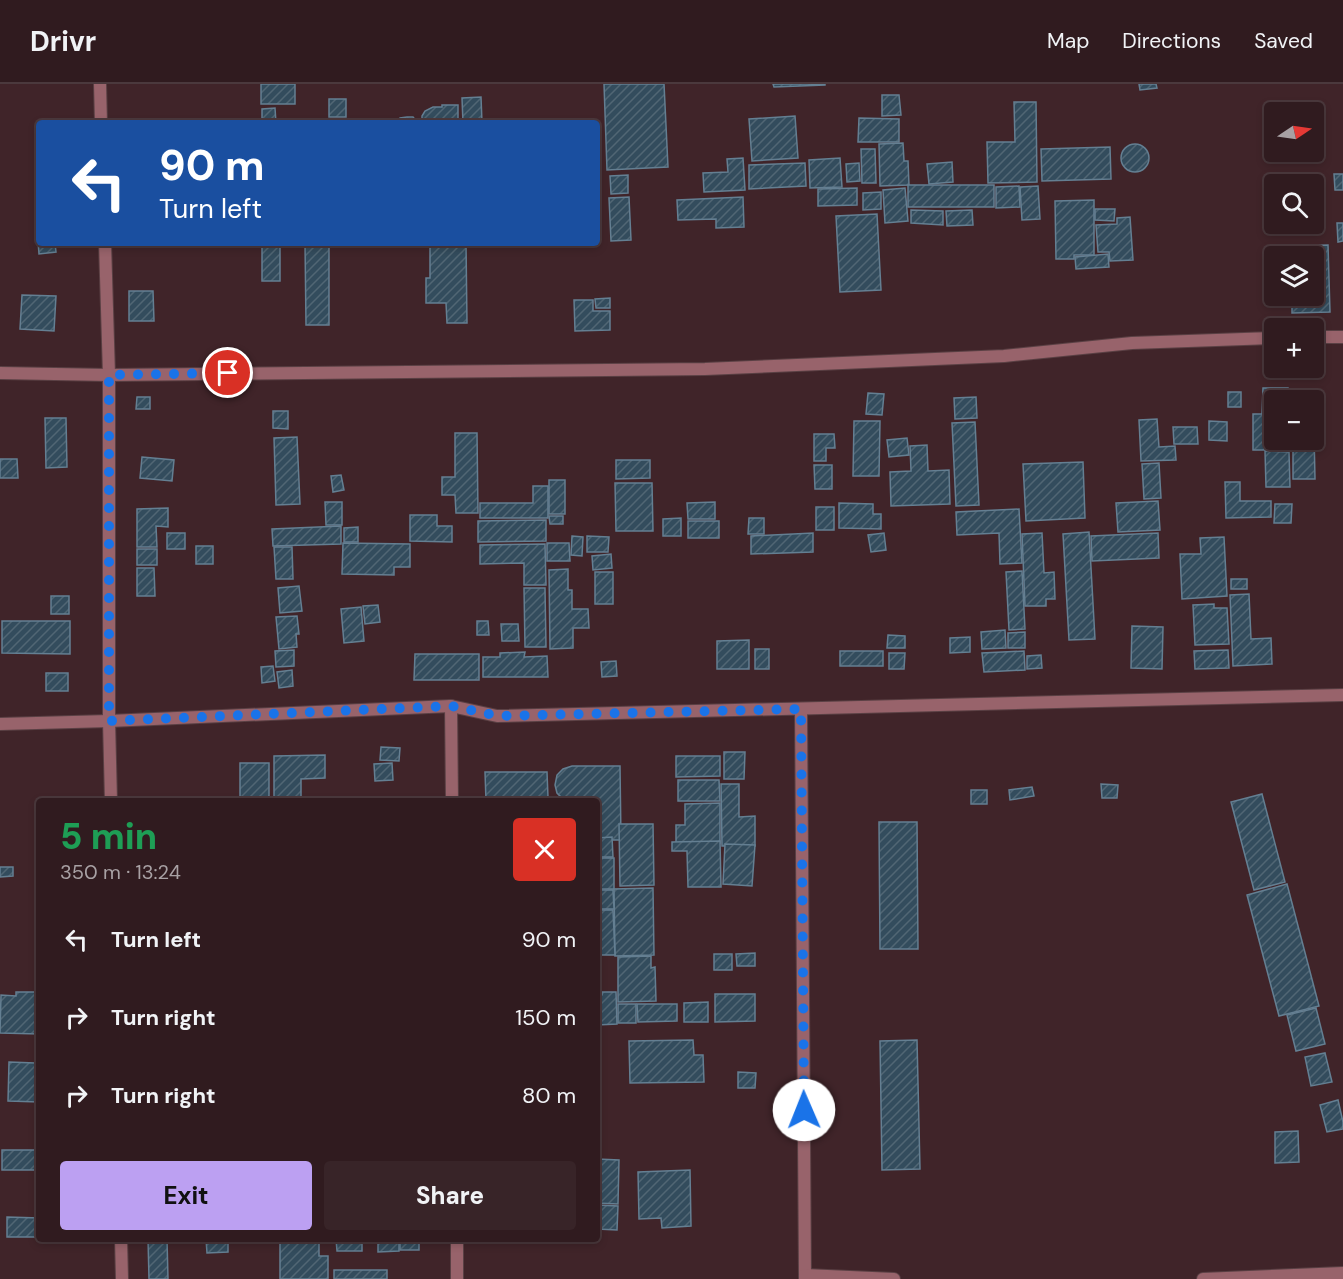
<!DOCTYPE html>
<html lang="en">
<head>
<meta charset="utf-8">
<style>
	body { margin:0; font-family:"DM Sans",sans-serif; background:#382428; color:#f1f3f6; height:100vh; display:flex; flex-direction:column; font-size:22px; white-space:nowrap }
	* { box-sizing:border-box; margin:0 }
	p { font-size:20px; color:#a8a1a4 }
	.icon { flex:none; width:33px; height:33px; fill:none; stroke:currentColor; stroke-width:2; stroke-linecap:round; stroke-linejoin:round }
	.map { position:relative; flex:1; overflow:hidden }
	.side { position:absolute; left:36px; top:714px; width:564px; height:444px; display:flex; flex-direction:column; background:#301b1f; border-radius:6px; box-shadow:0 3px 9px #0003,0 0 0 2px #4b393d }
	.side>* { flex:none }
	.top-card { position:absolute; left:36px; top:36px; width:564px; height:126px; border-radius:6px; box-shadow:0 3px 9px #0003,0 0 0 2px #4b393d; background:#1a4fa0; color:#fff; overflow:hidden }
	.needle { width:39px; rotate:77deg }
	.buttons { position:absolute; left:1264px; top:18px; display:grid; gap:12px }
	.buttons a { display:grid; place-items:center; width:60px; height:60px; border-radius:6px; background:#301b1f; box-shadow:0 3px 9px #0003,0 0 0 2px #4b393d; font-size:30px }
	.pin { position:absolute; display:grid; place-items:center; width:51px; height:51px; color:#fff; margin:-26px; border:3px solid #fff; border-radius:50%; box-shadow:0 2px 6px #0007 }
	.me { position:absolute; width:66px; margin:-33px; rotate:359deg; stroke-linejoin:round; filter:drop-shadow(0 0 4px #0008) }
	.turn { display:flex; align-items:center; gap:21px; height:126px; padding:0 24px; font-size:27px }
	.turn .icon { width:78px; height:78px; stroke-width:2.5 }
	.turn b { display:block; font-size:42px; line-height:51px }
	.round { display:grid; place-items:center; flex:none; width:63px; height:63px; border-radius:6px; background:#382428 }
	.head { display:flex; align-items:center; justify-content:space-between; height:102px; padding:0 24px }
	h1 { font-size:36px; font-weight:800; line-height:45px; color:#1e9e55 }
	.action { display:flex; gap:12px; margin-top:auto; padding:12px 24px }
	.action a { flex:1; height:69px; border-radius:6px; background:#bca0f2; color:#111; font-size:24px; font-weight:800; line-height:69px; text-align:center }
	.action a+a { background:#382428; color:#f1f3f6 }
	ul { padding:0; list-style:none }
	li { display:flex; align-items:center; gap:18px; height:78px; padding:0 24px }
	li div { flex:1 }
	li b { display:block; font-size:22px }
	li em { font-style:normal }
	header { display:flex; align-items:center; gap:36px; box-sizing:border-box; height:84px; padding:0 30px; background:#301b1f; border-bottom:2px solid #4b393d }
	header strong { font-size:28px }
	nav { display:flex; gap:33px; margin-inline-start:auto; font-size:21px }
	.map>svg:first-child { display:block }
	.building { fill:url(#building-hatch); stroke:#647f92; stroke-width:1.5 }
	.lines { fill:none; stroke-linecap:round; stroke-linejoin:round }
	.minor-casing { stroke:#5a4044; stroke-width:14 }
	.minor { stroke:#98636b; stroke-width:12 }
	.route { stroke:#1a73e8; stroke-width:10; stroke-dasharray:0 18 }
</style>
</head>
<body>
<header>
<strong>Drivr</strong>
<nav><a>Map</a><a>Directions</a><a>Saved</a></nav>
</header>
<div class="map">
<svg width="1343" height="1195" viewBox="0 0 1343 1195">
	<defs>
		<pattern id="building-hatch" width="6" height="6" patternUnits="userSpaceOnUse" patternTransform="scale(1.5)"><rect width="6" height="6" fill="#334c5d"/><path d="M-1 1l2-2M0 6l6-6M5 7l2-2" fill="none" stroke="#516674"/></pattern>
	</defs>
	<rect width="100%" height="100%" fill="#402429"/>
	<g class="building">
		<rect x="261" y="0" width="34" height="20"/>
		<path d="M604 0H664L668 83 607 86Z"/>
		<path d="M773 0H825V1L774 3Z"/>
		<path d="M1139 0H1156L1157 4 1140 6Z"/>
		<path d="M882 11H899L901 31 882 32Z"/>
		<path d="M481 13 482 39H463L462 14Z"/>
		<rect x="329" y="15" width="17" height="18"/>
		<path d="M1014 18H1036L1037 98 988 99 987 58H1015Z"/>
		<path d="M442 21H458V39H398L400 34 407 33H413L417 38H422V32L425 27 433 23H442Z"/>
		<path d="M275 24 276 39H262V25Z"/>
		<path d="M795 32 798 74 752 77 749 35Z"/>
		<path d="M859 34 899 35V58H858Z"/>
		<path d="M903 59 904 77H908L909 101 880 102 879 60Z"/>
		<circle cx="1135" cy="74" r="14"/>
		<path d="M1110 63 1111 95 1042 97 1041 65Z"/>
		<path d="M861 65H875L876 99H862Z"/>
		<path d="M743 74 745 106 704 108 703 89 728 88 727 75Z"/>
		<path d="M840 74 842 103 810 104 809 76Z"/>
		<path d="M952 78 953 98 929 100 927 80Z"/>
		<path d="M805 79 806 102 749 105V81Z"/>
		<path d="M859 79 860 97 847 98 846 80Z"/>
		<path d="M1334 90H1343V106H1335Z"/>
		<path d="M628 91V109L611 110 610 92Z"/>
		<rect x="908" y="101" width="86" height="22"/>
		<path d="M1019 102 1020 123 996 124V103Z"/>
		<path d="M1038 102 1040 135 1022 136 1020 103Z"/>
		<path d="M857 104V121L818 122V105Z"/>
		<path d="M905 104 908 137 885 139 883 106Z"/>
		<path d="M881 108V125L863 126V109Z"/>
		<path d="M629 113 631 156 611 157 609 114Z"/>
		<path d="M743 113 744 143 716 144V135L678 136 677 116Z"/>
		<path d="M1094 116V171H1074V175H1056L1055 117Z"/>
		<path d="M1095 125H1115L1114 137 1095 136Z"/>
		<path d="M911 126 943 127V141L911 139Z"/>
		<path d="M972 126 973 141 947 142 946 127Z"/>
		<path d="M877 130 881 206 840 208 836 132Z"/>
		<path d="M1130 133 1133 176 1110 177 1109 168H1098L1096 141 1117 140V134Z"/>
		<path d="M1337 139H1343V157L1338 158Z"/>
		<path d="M37 144H39V159H55L56 168 39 170Z"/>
		<rect x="262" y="159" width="18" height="38"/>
		<path d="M305 159H329V241H306Z"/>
		<path d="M430 159H466L467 239H447L446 219H426V194H430Z"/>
		<path d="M1328 161 1330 228 1292 229V212H1314V172H1291V162Z"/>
		<path d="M1108 170 1109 183 1076 185 1075 173Z"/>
		<path d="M129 207H153L154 237H129Z"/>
		<path d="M22 211 56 212 54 247 20 245Z"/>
		<path d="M610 214V224H596L595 215Z"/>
		<path d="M574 216H593V227H610V246L575 247Z"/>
		<path d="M1263 304H1288V316H1275V356H1289V366H1253V330H1262Z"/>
		<rect x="1228" y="308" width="13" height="15"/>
		<path d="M868 309 884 310 882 331 866 330Z"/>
		<path d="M137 313H150V325H136Z"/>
		<path d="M976 313 977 334 955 335 954 314Z"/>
		<path d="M273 327H288V345L273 344Z"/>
		<path d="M45 334H66L67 383 46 384Z"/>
		<path d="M1157 335 1159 363 1175 362 1176 376 1141 377 1139 336Z"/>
		<path d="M854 337H880L879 392H853Z"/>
		<path d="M1209 337 1227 338V357L1209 356Z"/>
		<path d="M975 338 979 421 956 422 952 339Z"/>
		<path d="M1173 343H1197L1198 360H1174Z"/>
		<path d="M455 349H477L478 429H456L455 411H442V393H455Z"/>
		<path d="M1314 349 1315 395H1293V356H1314Z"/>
		<path d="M814 350H834L835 364H826V377H814Z"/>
		<path d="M297 353 300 420 276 421 274 354Z"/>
		<path d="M907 354 909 371 889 373 887 356Z"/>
		<path d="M927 361 928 387 949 386 950 420 891 422 890 388 911 387 910 362Z"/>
		<path d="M1265 367 1289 368 1290 403H1266Z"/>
		<path d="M142 373 174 376 172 397 140 394Z"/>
		<path d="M0 375H17L18 394H0Z"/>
		<path d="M616 376H650V394L616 395Z"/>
		<path d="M1083 378 1085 434 1026 437 1023 380Z"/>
		<path d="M1159 379 1161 414 1144 415 1142 380Z"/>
		<path d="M814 381H832V405H815Z"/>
		<path d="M341 391 344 406 333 408 331 392Z"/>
		<rect x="549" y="396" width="16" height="34"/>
		<path d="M1225 398H1240V417H1271V433L1226 434Z"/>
		<path d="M615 399H652L653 447H616Z"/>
		<path d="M533 402H548V434H480V419H533Z"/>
		<path d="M1158 417 1160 446 1118 448 1116 419Z"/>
		<path d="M325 418H342V441H326Z"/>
		<path d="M715 418V435H688L687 419Z"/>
		<path d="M839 419 873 420V430H881V445L839 444Z"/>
		<path d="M1275 420H1292L1291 439H1274Z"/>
		<rect x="816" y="423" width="18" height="23"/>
		<path d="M168 424V443L156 442 157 463H137V425Z"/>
		<path d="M1019 425 1022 479 1000 480 999 449 957 451 956 428Z"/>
		<path d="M410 431H437V442H452V458L410 457Z"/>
		<path d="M549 432H563V440H550Z"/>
		<path d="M681 434V452H663V435Z"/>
		<path d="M749 434H764V450H748Z"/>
		<path d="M546 436V457L478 458V437Z"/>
		<rect x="688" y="437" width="31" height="17"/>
		<path d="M341 442V460L273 462 272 445Z"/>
		<path d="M358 443V458H344V444Z"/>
		<path d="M1089 448 1095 555 1069 556 1063 450Z"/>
		<rect x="167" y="449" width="18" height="16"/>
		<path d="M813 449V468L751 470V452Z"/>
		<path d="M884 449 886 466 871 468 868 451Z"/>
		<path d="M1042 449 1044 489 1054 488 1055 515H1046V522H1025L1022 450Z"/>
		<path d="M1158 449 1159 474 1092 477 1091 452Z"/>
		<path d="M572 452 583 453 582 472 571 471Z"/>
		<path d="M587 452 609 453 608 468H587Z"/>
		<path d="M1224 453 1227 512 1182 515 1180 470H1201L1200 454Z"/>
		<path d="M343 459 410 460V483H394V491L342 490Z"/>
		<path d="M547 459H569L570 477H547Z"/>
		<path d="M545 460 546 501H524V479L480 480V461Z"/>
		<rect x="196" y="462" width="17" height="18"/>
		<path d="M274 463H292L293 495H276Z"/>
		<rect x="137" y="465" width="20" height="16"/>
		<path d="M611 470 612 484 593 486 592 472Z"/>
		<path d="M137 484H154L155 512H137Z"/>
		<path d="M568 485V506H572V525H588L589 544H573V564L550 565 549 486Z"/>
		<path d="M1022 487 1025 545 1009 546 1006 488Z"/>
		<rect x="595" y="488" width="18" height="32"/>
		<rect x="1231" y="495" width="16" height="10"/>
		<path d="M299 502 302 527 280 529 278 504Z"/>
		<path d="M524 504H545L546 563H525Z"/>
		<path d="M1249 510 1251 555 1271 554 1272 580 1233 582 1230 511Z"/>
		<rect x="51" y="512" width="18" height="18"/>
		<path d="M1214 520V524H1227L1229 560 1195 561 1193 521Z"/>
		<path d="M378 521 380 538 365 540 363 522Z"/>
		<path d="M361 523 364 557 344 559 341 525Z"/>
		<path d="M297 532 299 550H296L297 563 279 565 276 533Z"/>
		<path d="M2 537H70V570L2 569Z"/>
		<path d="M477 537H488L489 551H477Z"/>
		<path d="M501 540H518L519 557H502Z"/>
		<path d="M1132 542 1163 543 1162 585 1131 584Z"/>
		<path d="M1005 546 1006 564 982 565 981 548Z"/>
		<path d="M1025 548V564H1008V549Z"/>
		<path d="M888 551 905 552V564H887Z"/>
		<path d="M970 553V568L950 569V554Z"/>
		<path d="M749 556V585H717V557Z"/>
		<rect x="755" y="565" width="14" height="20"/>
		<path d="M294 566V582L276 583 275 567Z"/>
		<path d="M1228 566 1229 584 1195 585 1194 567Z"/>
		<rect x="840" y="567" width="43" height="15"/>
		<path d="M1024 567 1025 586 984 588 982 569Z"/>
		<path d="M525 568 524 573 547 572 548 593H483V573H500V569Z"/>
		<path d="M889 569H905L904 585H889Z"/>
		<path d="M415 570H479V596H414Z"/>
		<path d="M1041 571 1042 584 1027 585V572Z"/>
		<path d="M616 577 617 592 602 593 601 578Z"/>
		<path d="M273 582 275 597 262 599 261 583Z"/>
		<path d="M292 586 293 602 279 604 277 588Z"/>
		<rect x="46" y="589" width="22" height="18"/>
		<path d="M381 663 400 664 399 677 380 676Z"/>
		<path d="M724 668H745L744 695H724Z"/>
		<path d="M325 671V694L301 695V717H274V672Z"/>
		<path d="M676 672H720V692L676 693Z"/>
		<rect x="240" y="679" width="29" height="38"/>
		<path d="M392 679 393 696 375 697 374 680Z"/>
		<path d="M572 682H620L621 756H597V717H569L564 716 557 709 555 701 557 691 563 685Z"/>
		<path d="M485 688H547L548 713 520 714V717H486Z"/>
		<path d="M678 696H719L720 717H678Z"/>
		<path d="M721 700H739V733L755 732V762H722Z"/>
		<path d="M1101 700 1118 701 1117 714H1102Z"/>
		<path d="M1032 703 1034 712 1010 716 1009 706Z"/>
		<rect x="971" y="706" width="16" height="14"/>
		<path d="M1262 710 1285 798 1254 806 1231 718Z"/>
		<path d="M720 719V759H676V741H685V720Z"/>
		<path d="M879 738H917L918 865H880Z"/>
		<path d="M619 740H653L654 801 620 802Z"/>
		<path d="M612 753 613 773H597V754Z"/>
		<path d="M720 757 721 803H688L687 767H672V758Z"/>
		<path d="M725 760 755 761 752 802 723 800Z"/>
		<rect x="597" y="774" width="17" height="31"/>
		<path d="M0 783H13V792L0 793Z"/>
		<path d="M1287 800 1319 922 1279 932 1247 811Z"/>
		<path d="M653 804 654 871 615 872 614 805Z"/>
		<path d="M597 806H613L614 825H597Z"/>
		<path d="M597 826H613L615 871H597Z"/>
		<path d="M755 869V882H737L736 870Z"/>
		<rect x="714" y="870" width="18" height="16"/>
		<path d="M651 872V884L655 883 656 917 618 918V873Z"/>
		<path d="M16 908H39V950L0 949 1 911 16 912Z"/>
		<path d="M602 908H616L617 940 597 941V912L602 911Z"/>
		<path d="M715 910H755V937L715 938Z"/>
		<path d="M708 918V938H684V919Z"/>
		<rect x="618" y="920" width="18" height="19"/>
		<path d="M637 920H677V937L638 938Z"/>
		<path d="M1316 924 1325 960 1296 967 1287 931Z"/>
		<path d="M693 956 694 971H703L704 998 630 999 629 957Z"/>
		<path d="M917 956 920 1085 882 1086 880 957Z"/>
		<path d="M1325 969 1332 998 1311 1002 1305 973Z"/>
		<path d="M9 978 35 979V999H39V1018L8 1017Z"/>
		<path d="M738 988 756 989 755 1004H738Z"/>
		<path d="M1338 1016 1343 1038V1045L1327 1048 1320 1021Z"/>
		<path d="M1298 1047 1299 1078 1275 1079V1048Z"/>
		<rect x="2" y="1066" width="37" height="20"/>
		<path d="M597 1075 619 1076 618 1120 597 1119Z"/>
		<path d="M690 1086 691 1142 662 1144 661 1134 639 1135 638 1088Z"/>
		<path d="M597 1121 618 1122 617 1146 597 1145Z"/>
		<path d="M7 1133 39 1134V1153H7Z"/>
		<path d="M148 1155H167L168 1195H149Z"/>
		<path d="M206 1155H228V1168L207 1169Z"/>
		<path d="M336 1155H362V1167H337Z"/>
		<path d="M378 1155H399V1167L378 1168Z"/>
		<rect x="400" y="1155" width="19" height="11"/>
		<path d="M280 1157H319V1172H328V1195H280Z"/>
		<rect x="334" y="1186" width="53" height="9"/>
	</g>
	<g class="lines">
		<g class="minor-casing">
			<g id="minor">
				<path d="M100 0 101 39"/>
				<path d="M105 159 109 291V637L111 717"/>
				<path d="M1314 253H1343"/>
				<path d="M0 289 109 291 705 285 1004 272 1132 259 1275 254"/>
				<path d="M451 622 452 717"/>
				<path d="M801 625 805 1195"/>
				<path d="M0 640 109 637 451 622 497 632 1343 611"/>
				<path d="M121 1155 122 1195"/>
				<path d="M457 1155V1195"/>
				<path d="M805 1191 894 1195"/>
				<path d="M1203 1195 1343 1189"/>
			</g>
		</g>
		<use href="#minor" class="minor"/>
	</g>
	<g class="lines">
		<path class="route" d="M228 289 109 291V637L451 622 498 632 801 625 804 1026"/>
	</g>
</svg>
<div class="buttons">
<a><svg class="needle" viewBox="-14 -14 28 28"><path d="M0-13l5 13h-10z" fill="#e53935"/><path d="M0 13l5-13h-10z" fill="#a8a1a4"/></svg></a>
<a><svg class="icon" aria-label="search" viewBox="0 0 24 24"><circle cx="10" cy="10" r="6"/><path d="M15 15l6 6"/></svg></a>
<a><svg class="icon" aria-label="layers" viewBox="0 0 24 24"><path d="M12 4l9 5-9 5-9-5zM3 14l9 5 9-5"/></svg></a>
<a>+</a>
<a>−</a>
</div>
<div class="pin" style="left:228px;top:289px;background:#d93025"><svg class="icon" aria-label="arrive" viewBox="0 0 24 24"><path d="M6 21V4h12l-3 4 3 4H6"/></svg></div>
<svg class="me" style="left:804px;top:1026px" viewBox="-20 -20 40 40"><circle r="19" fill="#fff"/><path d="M0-13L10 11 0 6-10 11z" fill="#1a73e8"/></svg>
<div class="top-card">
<div class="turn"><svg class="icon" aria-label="left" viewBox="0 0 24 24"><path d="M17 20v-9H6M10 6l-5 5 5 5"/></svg><div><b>90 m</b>Turn left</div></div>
</div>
<section class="side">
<div class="head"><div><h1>5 min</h1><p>350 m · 13:24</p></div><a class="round" style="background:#d93025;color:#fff"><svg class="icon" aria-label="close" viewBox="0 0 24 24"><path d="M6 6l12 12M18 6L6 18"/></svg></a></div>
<ul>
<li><svg class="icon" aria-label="left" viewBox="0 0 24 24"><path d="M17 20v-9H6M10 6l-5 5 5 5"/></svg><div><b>Turn left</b></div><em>90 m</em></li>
<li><svg class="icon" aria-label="right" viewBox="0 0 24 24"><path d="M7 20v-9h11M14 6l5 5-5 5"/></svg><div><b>Turn right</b></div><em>150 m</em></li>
<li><svg class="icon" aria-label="right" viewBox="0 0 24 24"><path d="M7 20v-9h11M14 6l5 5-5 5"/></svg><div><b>Turn right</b></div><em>80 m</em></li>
</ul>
<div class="action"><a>Exit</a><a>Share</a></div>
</section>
</div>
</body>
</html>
